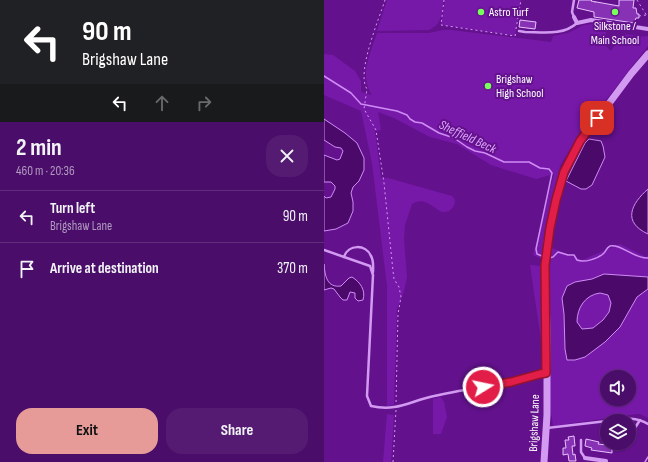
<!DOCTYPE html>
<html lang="en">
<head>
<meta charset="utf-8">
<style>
	body { margin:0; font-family:"Sofia Sans Condensed",sans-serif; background:#551b72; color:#f1f3f6; height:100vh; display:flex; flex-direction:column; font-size:15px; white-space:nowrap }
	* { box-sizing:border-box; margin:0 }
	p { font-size:13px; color:#b29cc1 }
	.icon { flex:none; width:22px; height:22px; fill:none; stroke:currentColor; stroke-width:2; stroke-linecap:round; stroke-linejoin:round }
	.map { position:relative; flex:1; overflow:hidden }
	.sheet { display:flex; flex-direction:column; background:#4b0d6a; width:324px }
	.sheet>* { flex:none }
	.hud { background:#202124; color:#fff; overflow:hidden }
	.controls { position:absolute; left:276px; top:370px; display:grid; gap:8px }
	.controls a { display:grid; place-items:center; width:36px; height:36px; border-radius:50%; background:#4b0d6a; box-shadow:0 1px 3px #0004,0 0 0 1px #622d7e; font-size:20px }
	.pin { position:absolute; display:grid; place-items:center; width:34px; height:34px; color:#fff; margin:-17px; border-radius:8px; box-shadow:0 2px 6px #0006 }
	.me { position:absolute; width:44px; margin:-22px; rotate:80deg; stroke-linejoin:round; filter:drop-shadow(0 0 3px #0008) }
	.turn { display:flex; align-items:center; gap:14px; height:84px; padding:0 16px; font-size:18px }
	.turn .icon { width:52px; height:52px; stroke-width:2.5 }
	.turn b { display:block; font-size:28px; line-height:34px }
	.lanes { display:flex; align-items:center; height:38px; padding:0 16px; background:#0003; justify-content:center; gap:20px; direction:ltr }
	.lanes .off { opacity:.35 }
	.round { display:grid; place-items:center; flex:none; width:42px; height:42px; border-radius:16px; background:#551b72 }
	.head { display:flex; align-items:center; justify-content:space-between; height:68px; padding:0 16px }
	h1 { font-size:24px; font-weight:700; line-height:30px }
	.cta { display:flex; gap:8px; margin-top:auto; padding:8px 16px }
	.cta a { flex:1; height:46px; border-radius:16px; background:#e69b98; color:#111; font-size:16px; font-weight:700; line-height:46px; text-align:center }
	.cta a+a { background:#551b72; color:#f1f3f6 }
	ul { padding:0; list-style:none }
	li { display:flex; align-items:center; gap:12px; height:52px; padding:0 16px; border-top:1px solid #622d7e }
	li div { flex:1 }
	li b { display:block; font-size:15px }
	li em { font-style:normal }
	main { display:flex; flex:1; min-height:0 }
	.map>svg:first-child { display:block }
	.green { fill:#7719a8; fill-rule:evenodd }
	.water { fill:#4b0a6a; stroke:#cf8cf5; fill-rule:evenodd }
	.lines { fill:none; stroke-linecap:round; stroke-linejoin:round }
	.stream { stroke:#cf8cf5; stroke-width:1.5 }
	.building { fill:#8731b4; stroke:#e8c1fd }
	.path { stroke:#d39af2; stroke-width:1; stroke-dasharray:2 3; stroke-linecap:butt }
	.service { stroke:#d39af2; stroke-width:2.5 }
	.minor { stroke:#d39af2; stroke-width:4 }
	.tertiary { stroke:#d39af2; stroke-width:7 }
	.route-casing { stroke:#92132f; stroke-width:10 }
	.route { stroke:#e11d48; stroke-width:7 }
	.poi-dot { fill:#79ff5b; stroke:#64118e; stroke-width:1.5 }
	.labels { text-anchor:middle; stroke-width:4; stroke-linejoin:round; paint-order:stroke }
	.poi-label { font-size:12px; fill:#fff; stroke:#64118e; text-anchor:start }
	.street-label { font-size:12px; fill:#fff; stroke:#64118e }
	.water-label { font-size:13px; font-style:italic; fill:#dca6f9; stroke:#64118e }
</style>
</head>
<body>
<main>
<section class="sheet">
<div class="hud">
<div class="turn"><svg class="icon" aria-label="left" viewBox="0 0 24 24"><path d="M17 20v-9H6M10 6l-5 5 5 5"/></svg><div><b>90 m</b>Brigshaw Lane</div></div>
<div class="lanes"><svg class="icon" aria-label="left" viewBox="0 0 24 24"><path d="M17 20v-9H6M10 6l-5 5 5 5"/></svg><svg class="icon off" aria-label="ahead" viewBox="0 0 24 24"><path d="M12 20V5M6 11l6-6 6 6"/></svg><svg class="icon off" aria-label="right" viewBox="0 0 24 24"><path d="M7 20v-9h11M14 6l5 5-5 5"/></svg></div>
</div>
<div class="head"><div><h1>2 min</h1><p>460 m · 20:36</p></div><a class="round"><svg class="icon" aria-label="close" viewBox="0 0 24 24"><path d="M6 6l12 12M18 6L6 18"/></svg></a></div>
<ul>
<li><svg class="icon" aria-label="left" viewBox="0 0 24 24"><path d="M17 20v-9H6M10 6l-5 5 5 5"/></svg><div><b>Turn left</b><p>Brigshaw Lane</p></div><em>90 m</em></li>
<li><svg class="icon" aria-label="arrive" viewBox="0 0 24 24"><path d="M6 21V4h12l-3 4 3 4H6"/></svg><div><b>Arrive at destination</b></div><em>370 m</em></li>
</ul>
<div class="cta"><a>Exit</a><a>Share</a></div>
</section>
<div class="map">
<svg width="324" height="462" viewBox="0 0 324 462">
	<rect width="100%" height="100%" fill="#64118e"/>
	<g class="green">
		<path d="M63 0H119C119 13 117 26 104 30L53 31Z"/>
		<path d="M121 0H197L191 36 117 25Z"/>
		<path d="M267 24 282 25V36L273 37 287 51 297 35C306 33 315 38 324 36V46L253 137 236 166 220 236 218 259 209 255 230 174 212 179 167 165 133 144 106 137 70 118 54 112 57 130 51 131 57 178H64L128 196 131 200C131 207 126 213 118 212 108 207 100 196 88 204L81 225 80 239 83 277 80 291 73 309 70 405 63 406V286L48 163 37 111 0 95V54L9 55 31 71 37 81V92L48 95C35 76 46 54 53 33H105L119 30H127L227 42 229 36 244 33 260 25Z"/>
		<path d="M296 244 322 257 324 256V277L280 274 268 279 251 282 243 286 238 298 240 314 241 349 243 360 261 357 281 342 296 327 313 297 324 289V418L316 414H313L229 426 226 405 225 276 228 248 258 260ZM283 377H305V399H283Z"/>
		<path d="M206 265 217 266 219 340H217Z"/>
		<path d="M276 293 284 295 287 303 285 312 279 320 269 328 258 329 253 322C253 307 261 295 276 293Z"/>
		<path d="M117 397 120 402 123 417 117 434H109V399Z"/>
		<path d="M63 414 70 415 67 462H59Z"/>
	</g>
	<g class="water">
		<path d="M0 119 21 133 33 143 40 158V170L35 181 29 187 27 193 29 202V211L24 223 12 229 0 231V196L2 198 7 197 11 189V186L7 182H0V155L13 160 16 159 19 151 17 148 11 147 0 140Z"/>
		<path d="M265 139 277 141 279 146 281 157 268 185 262 189H257L242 181 261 143Z"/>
		<path d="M324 189V234C298 222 307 204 324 189Z"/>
		<path d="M0 264C1 276 3 288 17 286L25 278 28 277C36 282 42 290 39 300L34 301 31 298V293L26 292 23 300H19L16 297 10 289 7 288 0 290Z"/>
		<path d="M280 274 324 277V289L313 297 296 327 281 342 261 357 251 360H243L241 349 240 314 238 298 243 286 251 282 268 279ZM276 293 284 295 287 303 285 312 279 320 269 328 258 329 253 322C253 308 261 295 276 293Z"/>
	</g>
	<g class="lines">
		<g class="stream">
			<path d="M0 76 27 93 37 104 73 111 83 115 86 119 91 122 98 123 115 133 130 138 143 147 151 151 161 153 180 162H205L216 168 225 169 228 173 227 178 212 249 213 254 218 256"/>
			<path d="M225 258 229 257 234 252 244 255H250L253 260C260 263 274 259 280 253 282 251 282 248 286 246 296 243 310 259 324 258"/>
			<path d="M321 462 324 457"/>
		</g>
	</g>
	<g class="building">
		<path d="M255 0H268L267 1 295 6V0H310L309 8H312L313 14H315V18H312L310 23 270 17V12L253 8Z"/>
		<path d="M196 20 212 22 211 29 195 27Z"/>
		<path d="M250 436 251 446H248L249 455 251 454 252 461H245L244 454 239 455V448H242L241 440H245L244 437Z"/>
		<path d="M262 439 275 442 274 444 283 445V443H288V453L267 450 268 448 261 446Z"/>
	</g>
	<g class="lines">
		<g class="path">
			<path d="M61 0C55 19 32 73 43 89L40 109 52 130 60 183 69 271 70 279 75 287 77 297 74 314 72 403"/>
			<path d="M120 0 117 25 191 36 192 32"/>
			<path d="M313 0 323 16"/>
			<path d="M271 3V0"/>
			<path d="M315 16 322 15"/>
			<path d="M192 29 197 0"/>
			<path d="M69 462 72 410"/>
		</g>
		<g class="service">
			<path d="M250 17 248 12 250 0"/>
			<path d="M195 31 201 32C218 32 239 36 253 23"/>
			<path d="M0 250 46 266 49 275 43 396 47 406C73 412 86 401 110 396 135 390 161 387 186 382 198 380 210 374 222 373"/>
			<path d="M20 257C24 244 42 244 47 256 50 261 49 267 49 272"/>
			<path d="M285 421C299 419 311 416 324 424"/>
			<path d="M223 428 283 421"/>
			<path d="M309 431 316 420"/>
			<path d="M257 440V452L261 458"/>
		</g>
		<g class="minor">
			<path d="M250 17 253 23 267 20 324 29"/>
			<path d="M261 458 282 461"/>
		</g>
		<path class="tertiary" d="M220 462 223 415V329L221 265 223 242 232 200 240 172 257 141 307 74 324 54"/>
	</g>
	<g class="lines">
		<g class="route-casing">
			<path id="route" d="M159 387 187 382 216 374 222 373 221 265 226 228 232 200 240 172 256 141 273 118"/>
		</g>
		<use href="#route" class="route"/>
	</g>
	<g class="poi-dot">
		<circle cx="157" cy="12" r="4"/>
		<circle cx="291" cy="12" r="4"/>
		<circle cx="164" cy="86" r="4"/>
	</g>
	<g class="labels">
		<g class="poi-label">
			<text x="165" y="16">Astro Turf</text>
			<text x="291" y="30" text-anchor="middle">Silkstone /<tspan x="291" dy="14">Main School</tspan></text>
			<text x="172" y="83">Brigshaw<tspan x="172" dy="14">High School</tspan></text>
		</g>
		<g class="street-label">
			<text transform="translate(210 423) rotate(-88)" y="4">Brigshaw Lane</text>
		</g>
		<g class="water-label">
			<text transform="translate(144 136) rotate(25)" y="5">Sheffield Beck</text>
		</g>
	</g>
</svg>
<div class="controls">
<a><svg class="icon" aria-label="sound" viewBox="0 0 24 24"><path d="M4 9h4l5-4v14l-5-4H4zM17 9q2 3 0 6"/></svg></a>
<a><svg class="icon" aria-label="layers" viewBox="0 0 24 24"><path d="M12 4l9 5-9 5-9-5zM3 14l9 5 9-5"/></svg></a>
</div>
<div class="pin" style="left:273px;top:118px;background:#d93025"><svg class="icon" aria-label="arrive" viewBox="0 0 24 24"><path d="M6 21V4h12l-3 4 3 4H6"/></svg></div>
<svg class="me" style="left:159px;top:387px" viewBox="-20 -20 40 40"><circle r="17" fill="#e11d48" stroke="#fff" stroke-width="3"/><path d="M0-11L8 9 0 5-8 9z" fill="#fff"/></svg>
</div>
</main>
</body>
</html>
